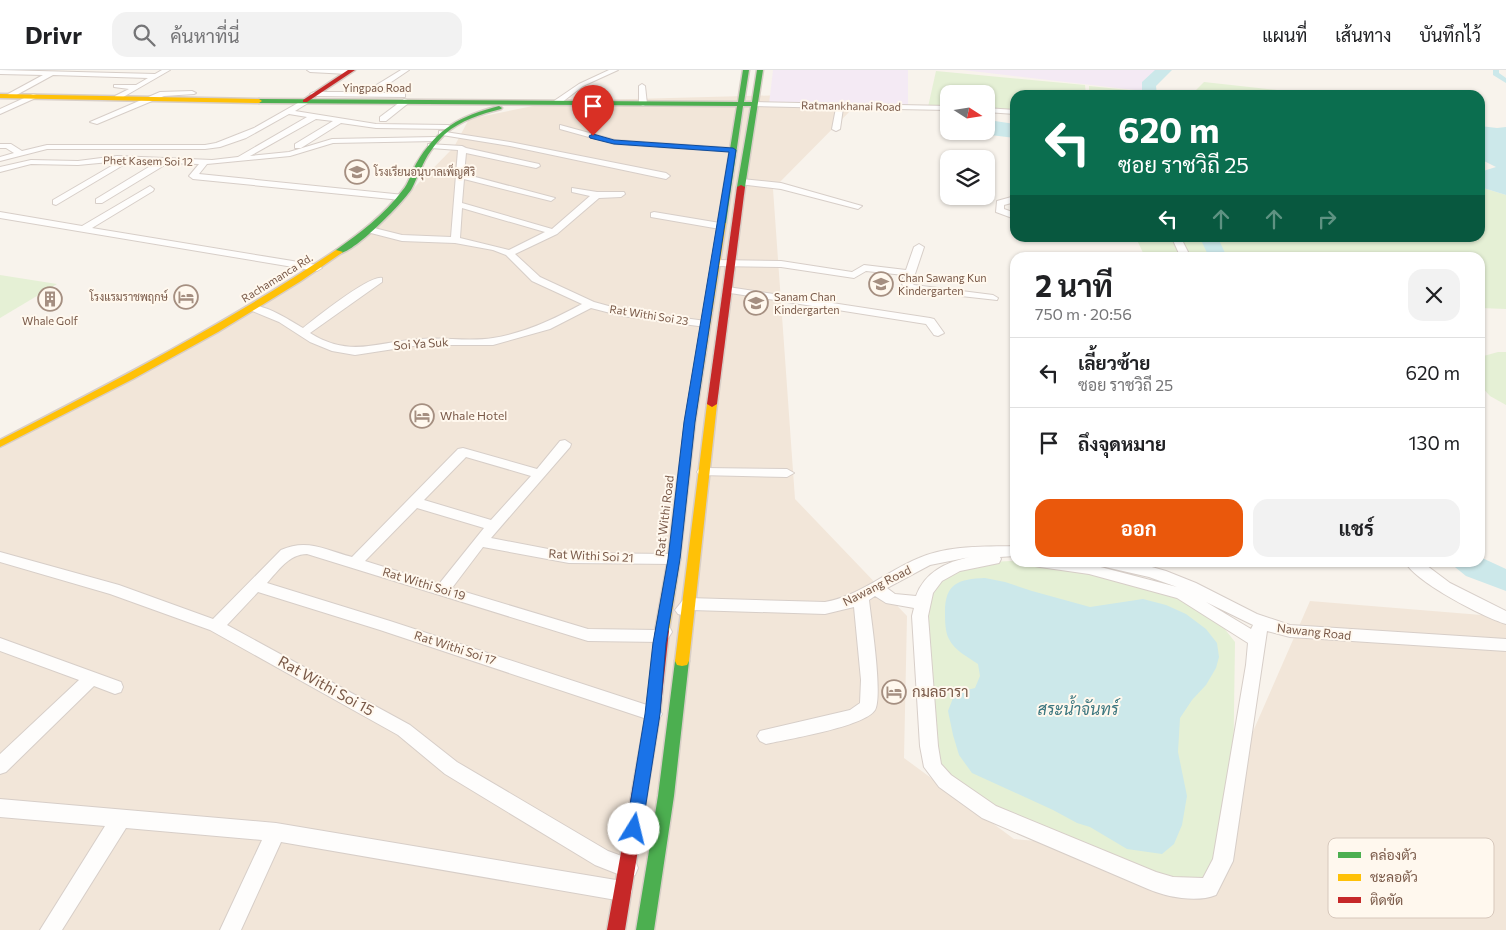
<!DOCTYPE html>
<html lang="th">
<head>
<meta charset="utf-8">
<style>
	body { margin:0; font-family:Commissioner,Sarabun,sans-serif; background:#f2f2f2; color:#202124; height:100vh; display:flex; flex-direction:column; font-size:19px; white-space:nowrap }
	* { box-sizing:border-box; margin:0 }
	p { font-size:16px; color:#757577 }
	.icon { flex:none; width:28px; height:28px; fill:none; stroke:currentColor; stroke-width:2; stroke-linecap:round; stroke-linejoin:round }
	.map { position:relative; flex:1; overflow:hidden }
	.panel { position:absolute; left:1010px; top:182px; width:475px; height:315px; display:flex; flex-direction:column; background:#fff; border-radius:15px; box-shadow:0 1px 4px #0004 }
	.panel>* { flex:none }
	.banner { position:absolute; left:1010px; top:20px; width:475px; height:152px; border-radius:15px; box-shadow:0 1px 4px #0004; background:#0b6e4f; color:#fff; overflow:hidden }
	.needle { width:32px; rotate:102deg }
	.tools { position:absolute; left:940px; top:15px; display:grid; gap:10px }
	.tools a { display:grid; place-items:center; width:55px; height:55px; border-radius:10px; background:#fff; box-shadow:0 1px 4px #0004; font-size:25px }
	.pin { position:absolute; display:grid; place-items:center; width:42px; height:42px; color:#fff; margin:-51px -21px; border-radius:50% 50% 50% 0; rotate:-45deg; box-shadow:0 0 5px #0007 }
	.pin .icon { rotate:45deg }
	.me { position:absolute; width:55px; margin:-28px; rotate:9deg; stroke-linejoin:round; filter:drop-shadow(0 0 4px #0008) }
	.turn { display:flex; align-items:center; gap:18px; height:105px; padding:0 25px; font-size:22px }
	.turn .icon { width:65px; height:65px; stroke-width:2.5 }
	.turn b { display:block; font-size:35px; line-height:42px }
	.lanes { display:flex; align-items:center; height:48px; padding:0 25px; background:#0003; justify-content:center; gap:25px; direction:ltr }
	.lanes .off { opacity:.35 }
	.round { display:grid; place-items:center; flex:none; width:52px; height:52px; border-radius:15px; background:#f2f2f2 }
	.headline { display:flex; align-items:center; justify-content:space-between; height:85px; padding:0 25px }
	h1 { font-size:30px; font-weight:700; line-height:38px }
	.button { display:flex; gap:10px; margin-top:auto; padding:10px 25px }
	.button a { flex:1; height:58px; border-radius:15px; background:#ea580c; color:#fff; font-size:20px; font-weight:700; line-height:58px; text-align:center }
	.button a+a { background:#f2f2f2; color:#202124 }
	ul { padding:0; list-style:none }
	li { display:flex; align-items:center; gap:15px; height:70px; padding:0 25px; border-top:1px solid #e0e0e0 }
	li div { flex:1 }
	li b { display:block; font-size:19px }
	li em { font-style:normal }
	header { display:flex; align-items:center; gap:30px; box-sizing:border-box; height:70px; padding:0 25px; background:#fff; border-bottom:1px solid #e0e0e0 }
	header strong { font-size:24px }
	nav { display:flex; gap:28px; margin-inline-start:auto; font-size:18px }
	.search { width:350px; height:45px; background:#f2f2f2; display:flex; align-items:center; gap:12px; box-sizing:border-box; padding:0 18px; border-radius:15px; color:#757577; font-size:19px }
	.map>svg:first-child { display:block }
	.residential { fill:#f2e6d9 }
	.education { fill:#f4eaf4 }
	.green { fill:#e5f0d5 }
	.water { fill:#cce8ea }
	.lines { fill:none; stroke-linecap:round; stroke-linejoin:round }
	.canal { fill:#cce8ea; fill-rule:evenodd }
	.street-casing { stroke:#d7cec8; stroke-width:2 }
	.fast-casing { stroke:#d8cec7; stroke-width:3 }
	.slow-casing { stroke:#d8cec7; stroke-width:3 }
	.jam-casing { stroke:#d8cec7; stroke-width:3 }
	.street { fill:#fefdfc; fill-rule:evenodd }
	.fast { fill:#4caf50; fill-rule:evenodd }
	.slow { fill:#ffc107; fill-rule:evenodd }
	.jam { fill:#c62828; fill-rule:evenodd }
	.route { fill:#1a73e8; stroke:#114b97 }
	.labels { text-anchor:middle; stroke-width:4; stroke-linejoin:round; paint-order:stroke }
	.far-street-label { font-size:11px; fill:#795948; stroke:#fff8ee }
	.far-poi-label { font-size:11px; fill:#795948; stroke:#fff8ee; text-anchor:start }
	.street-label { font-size:12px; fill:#795948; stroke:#fff8ee }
	.poi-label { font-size:12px; fill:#795948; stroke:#fff8ee; text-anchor:start }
	.near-street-label { font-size:15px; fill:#795948; stroke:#fff8ee }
	.near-poi-label { font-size:15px; fill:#795948; stroke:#fff8ee; text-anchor:start }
	.near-water-label { font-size:16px; font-style:italic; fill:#3b767f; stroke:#fff8ee }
	.key { fill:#fff8ee; stroke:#d7c8bc; stroke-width:1 }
	.key-label { font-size:14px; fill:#795948 }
</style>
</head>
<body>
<header>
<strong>Drivr</strong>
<div class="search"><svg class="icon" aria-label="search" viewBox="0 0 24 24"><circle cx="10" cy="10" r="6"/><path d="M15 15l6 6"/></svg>ค้นหาที่นี่</div>
<nav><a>แผนที่</a><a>เส้นทาง</a><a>บันทึกไว้</a></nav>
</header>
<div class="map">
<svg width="1506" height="860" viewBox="0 0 1506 860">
	<rect width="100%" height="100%" fill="#f8f3ec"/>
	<path class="residential" d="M787 25 855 36 773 119 795 429 907 546 904 688 1014 769 1199 785 1310 531 1506 547V860H0V379L317 198 395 137 454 77 469 49 558 31Z"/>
	<g class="education">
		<path d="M773 0H908V37L769 34Z"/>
		<path d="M963 0H1161L1144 21Z"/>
	</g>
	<g class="green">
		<path d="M936 1 1085 15 1086 25H1015V44L986 42V24H949V39L928 37Z"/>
		<path d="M1204 12 1323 25H1191Z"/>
		<path d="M1089 16 1178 25H1089Z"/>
		<path d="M1480 117 1506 125V239L1480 238V188L1145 187 1136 168H1480Z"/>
		<path d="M0 205 57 214 0 248Z"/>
		<path d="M1498 282H1506V335L1490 326 1480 315V287Z"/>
		<path d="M1011 491 1050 495 1156 514 1200 536 1224 558 1235 572 1233 712 1214 804 1189 816 990 741 935 696 925 529 941 508 969 493Z"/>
	</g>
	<g class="water">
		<path d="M1155 0H1172L1156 16 1157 25H1142V12Z"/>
		<path d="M988 50 1015 54V68L974 63 986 61Z"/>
		<path d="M1480 56 1497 58 1506 57V125L1480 117V102L1496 97 1480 89Z"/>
		<path d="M1200 168H1218L1227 187H1209Z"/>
		<path d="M1480 487 1506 499V521L1466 506 1450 493 1480 492Z"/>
		<path d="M985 508 1005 512 1032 521 1090 537 1143 529 1166 535 1186 544 1206 559 1217 573 1219 587 1216 598 1206 615 1192 630 1180 648 1178 682 1187 726 1182 755 1174 774 1162 784 1127 779 1090 757 1077 753 1053 740 972 703 959 685 953 665 948 641 955 623 975 618 980 606 978 594C969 588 954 580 949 569 945 562 945 550 945 542 945 513 959 509 985 508Z"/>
	</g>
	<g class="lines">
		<path class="canal" d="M1493 0H1499V3L1506 8V13L1493 5Z"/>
		<g class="street-casing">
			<g id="street">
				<path d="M0 0 155 4 162 0H170L118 30H115V26L129 19 114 17V15H136L148 8 53 5 11 28 7 26 8 24 43 5 0 4Z"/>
				<path d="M307 0H348L351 2 348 4 310 2Z"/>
				<path d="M401 0H409L375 23H405V27L314 26 310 24 314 22H365Z"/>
				<path d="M609 0H618L583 16 561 33 554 31 579 14Z"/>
				<path d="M642 14 645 16 647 34 643 36 639 34V16Z"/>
				<path d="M192 21 196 23 194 24 164 26 97 54 90 52 160 22Z"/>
				<path d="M33 24 40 26 0 44V39Z"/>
				<path d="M305 29H308V33L295 41 376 54 448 55 452 57 448 59 376 58 341 53 301 78H295V74L333 51 316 49 250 86 289 82 332 69 436 67 440 69 436 71 333 73 290 86 207 94 199 104 404 125 405 127 401 130 193 109 189 106 199 94 168 93 102 133H96V129L157 92 130 91 56 135 53 134V130L120 91 78 95 31 94 0 102V97L31 90 78 91 117 86 212 90 238 87 307 47 289 44 246 68 220 77 205 79H47L0 91V87L14 83 6 78H0V74H11L22 81 47 75H205L216 73 254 58Z"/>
				<path d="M404 29 411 31 386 51H380V47Z"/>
				<path d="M751 32 949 36V40L843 38 840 59 836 61 832 59 836 38 754 36H751Z"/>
				<path d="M986 38 1015 40V44L986 42Z"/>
				<path d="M560 55 615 70 733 78 737 80 733 82 614 74 560 59Z"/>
				<path d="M439 61 510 72 666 103 670 106 666 109 510 76 442 65H439Z"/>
				<path d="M428 74 462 76 466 78 539 94 540 96 536 98 466 83 464 104 555 128 551 131 464 109 462 133 552 159 590 126 572 122V118L597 122H624L625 124 621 127 599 128 557 164 515 184 540 207 594 232 623 240 706 251 711 254 706 257 622 246 591 238 550 259 493 275H420L355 285 332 281 310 272 279 252 250 240 249 238 250 236C264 233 291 251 303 258 316 248 369 205 382 208V212L310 263C352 289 377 271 421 269 444 267 470 272 493 268 525 263 554 249 582 234L532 211 506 185 493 180 455 173 402 171 367 162 365 160 370 157 402 165 451 167 458 80 431 78H428ZM462 138 545 162 509 180 460 168Z"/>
				<path d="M742 109 781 113 862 136 858 139 781 119 739 114V110Z"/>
				<path d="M150 116 154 119 153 121 92 158 317 195 322 198 317 201 0 148V142L82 156Z"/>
				<path d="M1015 126V132L1004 135V139L1015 143V149L996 142 997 131Z"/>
				<path d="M654 142 720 153 725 156 720 159 651 147V143Z"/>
				<path d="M1172 168H1181L1191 188H1181Z"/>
				<path d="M919 174 924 177 912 213 914 215 993 225 998 228 997 230 907 220 902 214 904 205 866 201 854 208 781 197 716 196 711 193 716 190 781 191 852 202 864 195 906 200 914 177Z"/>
				<path d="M728 217 930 248 934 249 944 263 938 266 934 265 926 254 724 222 723 220Z"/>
				<path d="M565 370 571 374 570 377 491 468 569 483 674 484 679 485 681 489 679 493 674 494 569 493 483 477 452 518 588 559 657 560 664 556 670 558 672 562 667 570 661 572 588 571 307 484C289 484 278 501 267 513L390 551 653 637 659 639 662 644 659 649 653 651 380 560 258 522 227 555 410 655 457 692 608 781 635 791 638 798 635 805 628 808 595 795 445 704 398 665 210 560 110 524 0 492V482L119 515 213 549 281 480C307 468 326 480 352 487L458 379 463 378 537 399 560 371ZM466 387 531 406 491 450 424 430ZM417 438 484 458 439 514 365 491Z"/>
				<path d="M704 398 787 399 794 403 787 407 699 405 697 402 699 399Z"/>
				<path d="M1015 476V486L1000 487 1001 489 999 493 960 501 942 511 933 523 928 546 938 676 941 694 951 705 996 736 1156 802 1173 807 1203 808 1213 789 1246 595 1248 573 1177 528 1089 504 1040 497 1035 496 1033 492 1089 494 1177 517 1149 507 1101 496 1099 492H1134L1166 501 1196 513 1257 544 1290 555 1506 569V581L1290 567 1267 561 1233 791 1216 825C1196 833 1167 827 1148 819L982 748 939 717 924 697 920 676 912 546 914 538 886 533 875 526 869 530C871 549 883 626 875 640 864 657 788 669 766 674L760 671 757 666 760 661 850 640 860 633 861 610 854 537 825 544 692 540C688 545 684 546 678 544L675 540 683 530 688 528 825 532C860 526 887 501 919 488 949 475 983 477 1015 476ZM970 487C946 492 925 502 916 526L895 524 887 518 930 495ZM1206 532 1253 555 1251 559Z"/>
				<path d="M1405 492H1422L1450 513 1506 541V554C1483 547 1417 513 1405 492Z"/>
				<path d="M0 568 121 612 123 617 121 622 115 624 94 616 6 702 0 704V684L79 610 0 581Z"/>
				<path d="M0 729 276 753 622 811 629 814 632 821 629 828 622 831 281 772 241 860H220L262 770 126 758 62 860H40L105 756 0 747Z"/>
			</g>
		</g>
		<g class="fast-casing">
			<g id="fast">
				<path d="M743 0H749L744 32H752L757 0H763L745 117 741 119 737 117 751 36H743L726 153 722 155 718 153 737 36 259 33 256 31 259 29 738 32Z"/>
				<path d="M499 36 502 38 501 39C481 44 461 50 445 64 435 74 426 86 421 99 417 106 415 113 411 120 402 133 352 186 336 184V180C360 163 384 145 402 121 409 113 411 103 416 94 437 58 460 46 499 36Z"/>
				<path d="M682 586 687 587 689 591 674 726 654 860H636L658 726 675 591 677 587Z"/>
			</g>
		</g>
		<g class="slow-casing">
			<g id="slow">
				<path d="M0 24 259 29 262 31 259 33 0 28Z"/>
				<path d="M719 151 726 153 695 353 680 489 669 561 667 565 662 566 657 565 655 561 668 489 685 353Z"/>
				<path d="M336 180 343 182 301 211 218 262 133 309 0 377V370C115 311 229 252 336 180Z"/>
				<path d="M712 331 717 334 689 591 687 595 682 596 677 595 675 591 707 334Z"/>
			</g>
		</g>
		<g class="jam-casing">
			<g id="jam">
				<path d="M348 0H355L307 32H303V30Z"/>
				<path d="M741 115 745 117 717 334 712 337 707 334 737 117Z"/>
				<path d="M662 556 667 557 669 561 660 644 625 860H607L646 644 655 561 657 557Z"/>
			</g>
		</g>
		<use href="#street" class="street"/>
		<use href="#fast" class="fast"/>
		<use href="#slow" class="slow"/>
		<use href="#jam" class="jam"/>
	</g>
	<path class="route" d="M593 64 614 70 733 78 736 80 695 352 680 489 666 573 660 644 642 759 639 764 634 767 628 764 626 759 645 644 653 573 668 489 684 352 729 82 614 74 590 68 589 66Z"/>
	<defs>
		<g id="school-ring" transform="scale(1.25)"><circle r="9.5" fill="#fff8ee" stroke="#a58f81" stroke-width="1.5"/><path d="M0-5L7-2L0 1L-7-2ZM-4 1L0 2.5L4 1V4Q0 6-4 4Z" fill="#a58f81"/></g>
		<g id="hotel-ring" transform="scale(1.25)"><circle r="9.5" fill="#fff8ee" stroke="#a58f81" stroke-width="1.5"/><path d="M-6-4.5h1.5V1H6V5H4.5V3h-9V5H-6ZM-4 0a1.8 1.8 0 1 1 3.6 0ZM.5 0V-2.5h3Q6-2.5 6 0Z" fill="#a58f81"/></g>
		<g id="building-ring" transform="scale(1.25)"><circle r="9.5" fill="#fff8ee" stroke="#a58f81" stroke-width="1.5"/><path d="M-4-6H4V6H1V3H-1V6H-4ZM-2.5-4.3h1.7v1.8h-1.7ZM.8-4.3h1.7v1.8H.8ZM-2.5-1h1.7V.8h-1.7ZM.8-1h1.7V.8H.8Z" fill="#a58f81"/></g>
	</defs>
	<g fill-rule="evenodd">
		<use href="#school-ring" x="357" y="102"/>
		<use href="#school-ring" x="881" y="214"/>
		<use href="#hotel-ring" x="186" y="227"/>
		<use href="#building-ring" x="50" y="229"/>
		<use href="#school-ring" x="756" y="233"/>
		<use href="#hotel-ring" x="422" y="346"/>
		<use href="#hotel-ring" x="894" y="622"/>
	</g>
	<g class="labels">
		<g class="far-street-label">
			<text x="377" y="22">Yingpao Road</text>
			<text transform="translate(851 36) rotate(1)" y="4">Ratmankhanai Road</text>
			<text transform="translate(148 91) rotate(1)" y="4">Phet Kasem Soi 12</text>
			<text transform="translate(277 208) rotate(-32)" y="4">Rachamanca Rd.</text>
			<text transform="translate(649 245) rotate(9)" y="4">Rat Withi Soi 23</text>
		</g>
		<g class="far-poi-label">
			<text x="374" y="106">โรงเรียนอนุบาลเพ็ญศิริ</text>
			<text x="898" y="212">Chan Sawang Kun<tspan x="898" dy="13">Kindergarten</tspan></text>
			<text x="168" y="231" text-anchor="end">โรงแรมราชพฤกษ์</text>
			<text x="774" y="231">Sanam Chan<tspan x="774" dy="13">Kindergarten</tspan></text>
			<text x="50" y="255" text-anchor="middle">Whale Golf</text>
		</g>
		<g class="street-label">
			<text transform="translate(421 274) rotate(-4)" y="4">Soi Ya Suk</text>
			<text transform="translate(665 446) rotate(-83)" y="4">Rat Withi Road</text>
			<text transform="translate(591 486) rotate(3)" y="4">Rat Withi Soi 21</text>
			<text transform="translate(424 514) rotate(17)" y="4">Rat Withi Soi 19</text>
			<text transform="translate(877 516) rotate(-27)" y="4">Nawang Road</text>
			<text transform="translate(1314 562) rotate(6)" y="4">Nawang Road</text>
			<text transform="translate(455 578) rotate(18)" y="4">Rat Withi Soi 17</text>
		</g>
		<g class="poi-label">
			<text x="440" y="350">Whale Hotel</text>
		</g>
		<g class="near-street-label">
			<text transform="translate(326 616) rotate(29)" y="5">Rat Withi Soi 15</text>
		</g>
		<g class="near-poi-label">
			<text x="912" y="627">กมลธารา</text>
		</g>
		<g class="near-water-label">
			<text x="1078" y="645">สระน้ำจันทร์</text>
		</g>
	</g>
	<rect x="1328" y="768" width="166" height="80" rx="8" class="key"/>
	<rect x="1338" y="782" width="23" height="6" fill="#4caf50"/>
	<rect x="1338" y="804" width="23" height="7" fill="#ffc107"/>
	<rect x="1338" y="827" width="23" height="6" fill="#c62828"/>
	<g class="key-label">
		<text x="1370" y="790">คล่องตัว</text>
		<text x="1370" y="812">ชะลอตัว</text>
		<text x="1370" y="835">ติดขัด</text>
	</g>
</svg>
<div class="tools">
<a><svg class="needle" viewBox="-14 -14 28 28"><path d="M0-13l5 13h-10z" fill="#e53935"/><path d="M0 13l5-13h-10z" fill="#757577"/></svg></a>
<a><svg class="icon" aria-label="layers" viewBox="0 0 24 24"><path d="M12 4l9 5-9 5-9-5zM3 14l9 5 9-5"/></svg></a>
</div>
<div class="pin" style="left:593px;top:66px;background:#d93025"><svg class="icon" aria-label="arrive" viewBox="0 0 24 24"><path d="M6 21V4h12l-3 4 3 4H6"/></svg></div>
<svg class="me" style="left:634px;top:759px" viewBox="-20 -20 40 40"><circle r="19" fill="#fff"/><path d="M0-13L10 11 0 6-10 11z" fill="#1a73e8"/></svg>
<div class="banner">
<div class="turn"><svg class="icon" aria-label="left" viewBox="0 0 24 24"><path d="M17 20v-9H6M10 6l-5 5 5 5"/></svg><div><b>620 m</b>ซอย ราชวิถี 25</div></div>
<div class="lanes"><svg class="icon" aria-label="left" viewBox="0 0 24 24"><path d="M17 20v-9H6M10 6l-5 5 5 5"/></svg><svg class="icon off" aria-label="ahead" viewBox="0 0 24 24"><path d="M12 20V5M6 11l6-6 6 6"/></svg><svg class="icon off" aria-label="ahead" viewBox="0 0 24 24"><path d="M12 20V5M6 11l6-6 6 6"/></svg><svg class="icon off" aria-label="right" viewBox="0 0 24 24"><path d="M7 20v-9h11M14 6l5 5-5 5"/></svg></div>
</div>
<section class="panel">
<div class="headline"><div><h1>2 นาที</h1><p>750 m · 20:56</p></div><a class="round"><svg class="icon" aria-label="close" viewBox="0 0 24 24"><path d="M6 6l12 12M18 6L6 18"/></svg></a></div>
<ul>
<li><svg class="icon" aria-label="left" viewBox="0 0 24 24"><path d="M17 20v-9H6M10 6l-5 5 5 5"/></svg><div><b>เลี้ยวซ้าย</b><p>ซอย ราชวิถี 25</p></div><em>620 m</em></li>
<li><svg class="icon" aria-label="arrive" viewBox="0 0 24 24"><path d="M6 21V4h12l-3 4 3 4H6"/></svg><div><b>ถึงจุดหมาย</b></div><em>130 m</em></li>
</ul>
<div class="button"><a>ออก</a><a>แชร์</a></div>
</section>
</div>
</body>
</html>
